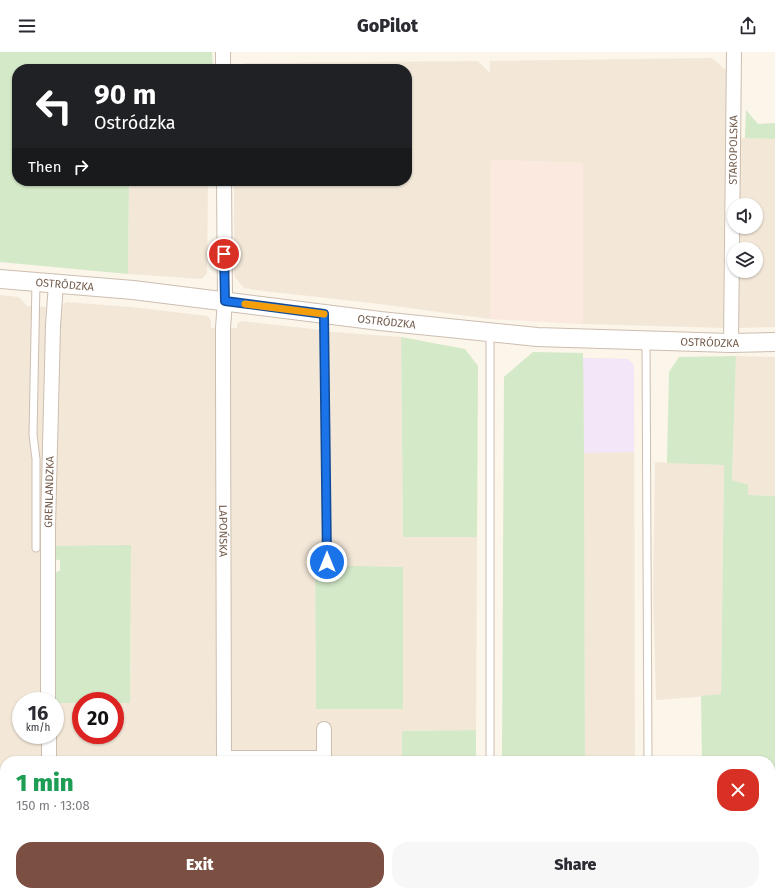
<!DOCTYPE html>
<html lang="en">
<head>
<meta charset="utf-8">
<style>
	body { margin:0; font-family:"Fira Sans",sans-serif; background:#f7f7f7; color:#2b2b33; height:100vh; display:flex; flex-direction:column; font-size:15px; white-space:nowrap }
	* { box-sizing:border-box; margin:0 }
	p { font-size:13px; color:#7c7c81 }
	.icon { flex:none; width:22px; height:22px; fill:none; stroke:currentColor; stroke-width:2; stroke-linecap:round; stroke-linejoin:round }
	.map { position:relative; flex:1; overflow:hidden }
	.side { position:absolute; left:0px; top:704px; width:775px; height:140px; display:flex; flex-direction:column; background:#fff; border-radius:16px 16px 0 0; box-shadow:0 1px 3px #0004 }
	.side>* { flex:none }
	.top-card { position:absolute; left:12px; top:12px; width:400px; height:122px; border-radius:16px; box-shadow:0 1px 3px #0004; background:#202124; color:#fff; overflow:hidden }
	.fabs { position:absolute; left:727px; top:146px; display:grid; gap:8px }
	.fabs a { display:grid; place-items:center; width:36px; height:36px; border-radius:50%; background:#fff; box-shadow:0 1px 3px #0004; font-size:20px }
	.speed { position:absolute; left:12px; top:640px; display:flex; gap:8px; font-size:20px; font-weight:700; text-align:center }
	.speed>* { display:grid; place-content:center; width:52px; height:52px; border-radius:50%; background:#fff; box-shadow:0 1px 3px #0004; line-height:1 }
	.speed small { font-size:10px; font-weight:400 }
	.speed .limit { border:6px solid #d22; background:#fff; color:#111 }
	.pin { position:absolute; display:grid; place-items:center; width:34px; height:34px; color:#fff; margin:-17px; border:2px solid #fff; border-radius:50%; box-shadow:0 1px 4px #0007 }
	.me { position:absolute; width:44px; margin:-22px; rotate:0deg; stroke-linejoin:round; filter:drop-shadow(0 0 3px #0008) }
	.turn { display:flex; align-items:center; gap:14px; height:84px; padding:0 16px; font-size:18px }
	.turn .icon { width:52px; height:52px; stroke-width:2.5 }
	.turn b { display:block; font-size:28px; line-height:34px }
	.then { display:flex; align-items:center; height:38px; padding:0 16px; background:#0003; gap:8px; font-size:15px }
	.round { display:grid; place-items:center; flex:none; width:42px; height:42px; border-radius:16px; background:#f7f7f7 }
	.summary { display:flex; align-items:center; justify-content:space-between; height:68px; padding:0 16px }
	h1 { font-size:24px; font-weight:800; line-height:30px; color:#1e9e55 }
	.cta { display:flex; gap:8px; margin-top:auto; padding:8px 16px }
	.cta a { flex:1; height:46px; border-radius:16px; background:#7c4f43; color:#fff; font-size:16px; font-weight:800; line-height:46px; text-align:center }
	.cta a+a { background:#f7f7f7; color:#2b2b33 }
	header { display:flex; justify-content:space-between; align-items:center; height:52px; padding:0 16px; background:#fff; font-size:18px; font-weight:800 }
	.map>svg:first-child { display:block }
	.residential { fill:#f3e8d8; fill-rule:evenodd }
	.commercial { fill:#fbe8de }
	.education { fill:#f2e6f8 }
	.green { fill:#d4e9c8 }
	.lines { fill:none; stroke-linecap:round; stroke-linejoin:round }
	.service-casing { stroke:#cdbeb0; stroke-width:9 }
	.minor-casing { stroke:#cdbeb0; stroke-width:16 }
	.tertiary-casing { stroke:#cdbeb0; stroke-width:20 }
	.service { stroke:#fff; stroke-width:7 }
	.minor { stroke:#fff; stroke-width:14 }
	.tertiary { stroke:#fff; stroke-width:18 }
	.route-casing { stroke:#114b97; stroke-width:10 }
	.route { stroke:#1a73e8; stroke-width:7 }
	.slow { stroke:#f59e0b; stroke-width:7 }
	.labels { text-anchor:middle; stroke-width:3.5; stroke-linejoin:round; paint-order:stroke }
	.street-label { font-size:11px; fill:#755e4e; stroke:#fef9f0 }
</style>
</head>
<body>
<header><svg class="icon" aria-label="menu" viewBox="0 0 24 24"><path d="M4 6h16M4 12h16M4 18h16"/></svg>GoPilot<svg class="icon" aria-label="share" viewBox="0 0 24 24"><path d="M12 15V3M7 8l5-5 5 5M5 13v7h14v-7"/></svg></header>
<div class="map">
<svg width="775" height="844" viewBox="0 0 775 844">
	<rect width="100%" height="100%" fill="#fbf5ea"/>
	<g class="residential">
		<path d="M712 6 727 19V276L583 272V111L490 108V267L372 251 255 238 244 236 234 224V129H407V17H240L246 11 478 9 490 21V9Z"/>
		<path d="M737 86 775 87V275L737 276V219H756V197H737V175H756V153H737Z"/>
		<path d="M129 129H208L207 221 202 227 128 222Z"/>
		<path d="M0 243 19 245 27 254 46 255 40 496 42 649H21V683H42V709H5V839H40L41 844H0Z"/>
		<path d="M66 250 131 255 208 264 211 269V276H237V272L241 269 313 277 332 280 401 285 403 485H477L476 678 402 679V709H56L55 651H81V683H115V651L130 650 131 572 53 521 60 519V508L53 507 59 256ZM315 514 403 515V657H316Z"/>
		<path d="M736 304 775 305V444L748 443 732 428Z"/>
		<path d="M583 306 628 307 634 314 635 709H585Z"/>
		<path d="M655 410 724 413 721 643 656 648 653 540Z"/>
		<rect x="131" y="839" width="271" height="5"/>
		<rect x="586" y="839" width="49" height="5"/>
	</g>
	<path class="commercial" d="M490 108 583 111V272L490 267Z"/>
	<path class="education" d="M583 306 628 307 634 314V400L584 401Z"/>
	<g class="green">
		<path d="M0 0H212L213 17H17V129H129L128 222 0 210Z"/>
		<path d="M746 58 758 72 775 71V87L745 86Z"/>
		<path d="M401 285 465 297 478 314 477 485H403Z"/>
		<path d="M533 300 583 301 584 401 585 709H502L504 325Z"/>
		<path d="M736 304 732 428 748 433V443L775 444V844H660V839H770V709H702L701 644 721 642 724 413 667 411 669 320 679 305Z"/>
		<path d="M131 493 130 651H115V649H81V651H55L53 521 60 519V508L53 507V494Z"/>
		<path d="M315 513 403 515V657H316Z"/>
		<path d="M476 678V709H402V679Z"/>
		<rect x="58" y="839" width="73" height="5"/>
		<rect x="402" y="839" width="184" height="5"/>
	</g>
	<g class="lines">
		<g class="service-casing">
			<g id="service">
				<path d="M36 230 33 383 36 407V496"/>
				<path d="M324 262 327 510"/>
				<path d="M646 289 648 709"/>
				<path d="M490 708V281"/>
				<path d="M648 839V844"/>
			</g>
		</g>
		<g class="minor-casing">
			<g id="minor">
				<path d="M223 0V17"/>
				<path id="s1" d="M224 129 225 249 223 276V315L224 709"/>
				<path id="s2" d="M731 291 734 0"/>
				<path id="s3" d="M48 649V475L53 274 56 231"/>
				<path d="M324 677V709"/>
				<path d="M49 683V709"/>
				<path d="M224 706H324"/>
				<path d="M52 839V844"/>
				<path d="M225 839V844"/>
				<path d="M325 839V844"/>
			</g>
		</g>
		<g class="tertiary-casing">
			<g id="tertiary">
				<path id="s4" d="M0 227 133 238 380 269 537 285 731 291 775 290"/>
			</g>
		</g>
		<use href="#service" class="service"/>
		<use href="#minor" class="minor"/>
		<use href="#tertiary" class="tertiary"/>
	</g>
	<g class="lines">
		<g class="route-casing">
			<path id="route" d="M224 202 225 249 324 262 327 510"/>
		</g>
		<use href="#route" class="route"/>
		<path class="slow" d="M245 252 324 262"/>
	</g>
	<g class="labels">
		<g class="street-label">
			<text dy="4" stroke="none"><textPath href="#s2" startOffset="193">STAROPOLSKA</textPath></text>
			<text dy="4" stroke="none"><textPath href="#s4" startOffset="65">OSTRÓDZKA</textPath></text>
			<text dy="4" stroke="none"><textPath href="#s4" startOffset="389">OSTRÓDZKA</textPath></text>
			<text dy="4" stroke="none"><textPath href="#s4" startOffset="713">OSTRÓDZKA</textPath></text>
			<text dy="4" stroke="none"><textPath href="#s3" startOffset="209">GRENLANDZKA</textPath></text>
			<text dy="4" stroke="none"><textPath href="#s1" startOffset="350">LAPOŃSKA</textPath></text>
		</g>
	</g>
</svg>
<div class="fabs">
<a><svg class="icon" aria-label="sound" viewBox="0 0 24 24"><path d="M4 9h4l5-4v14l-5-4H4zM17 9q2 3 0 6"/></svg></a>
<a><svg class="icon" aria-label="layers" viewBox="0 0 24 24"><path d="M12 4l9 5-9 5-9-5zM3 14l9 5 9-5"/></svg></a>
</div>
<div class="speed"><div>16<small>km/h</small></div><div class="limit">20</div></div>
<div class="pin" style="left:224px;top:202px;background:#d93025"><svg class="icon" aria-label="arrive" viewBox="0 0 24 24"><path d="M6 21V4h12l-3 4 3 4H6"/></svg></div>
<svg class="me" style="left:327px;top:510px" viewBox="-20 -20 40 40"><circle r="17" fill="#1a73e8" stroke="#fff" stroke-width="3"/><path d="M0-11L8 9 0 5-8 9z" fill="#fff"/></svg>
<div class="top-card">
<div class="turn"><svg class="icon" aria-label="left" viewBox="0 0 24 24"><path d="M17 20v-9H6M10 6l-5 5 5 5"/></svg><div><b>90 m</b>Ostródzka</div></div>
<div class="then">Then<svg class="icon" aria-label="right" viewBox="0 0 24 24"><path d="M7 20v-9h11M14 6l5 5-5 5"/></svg></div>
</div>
<section class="side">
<div class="summary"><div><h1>1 min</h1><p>150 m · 13:08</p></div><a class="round" style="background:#d93025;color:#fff"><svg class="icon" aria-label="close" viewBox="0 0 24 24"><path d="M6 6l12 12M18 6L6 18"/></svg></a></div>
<div class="cta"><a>Exit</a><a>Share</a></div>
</section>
</div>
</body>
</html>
